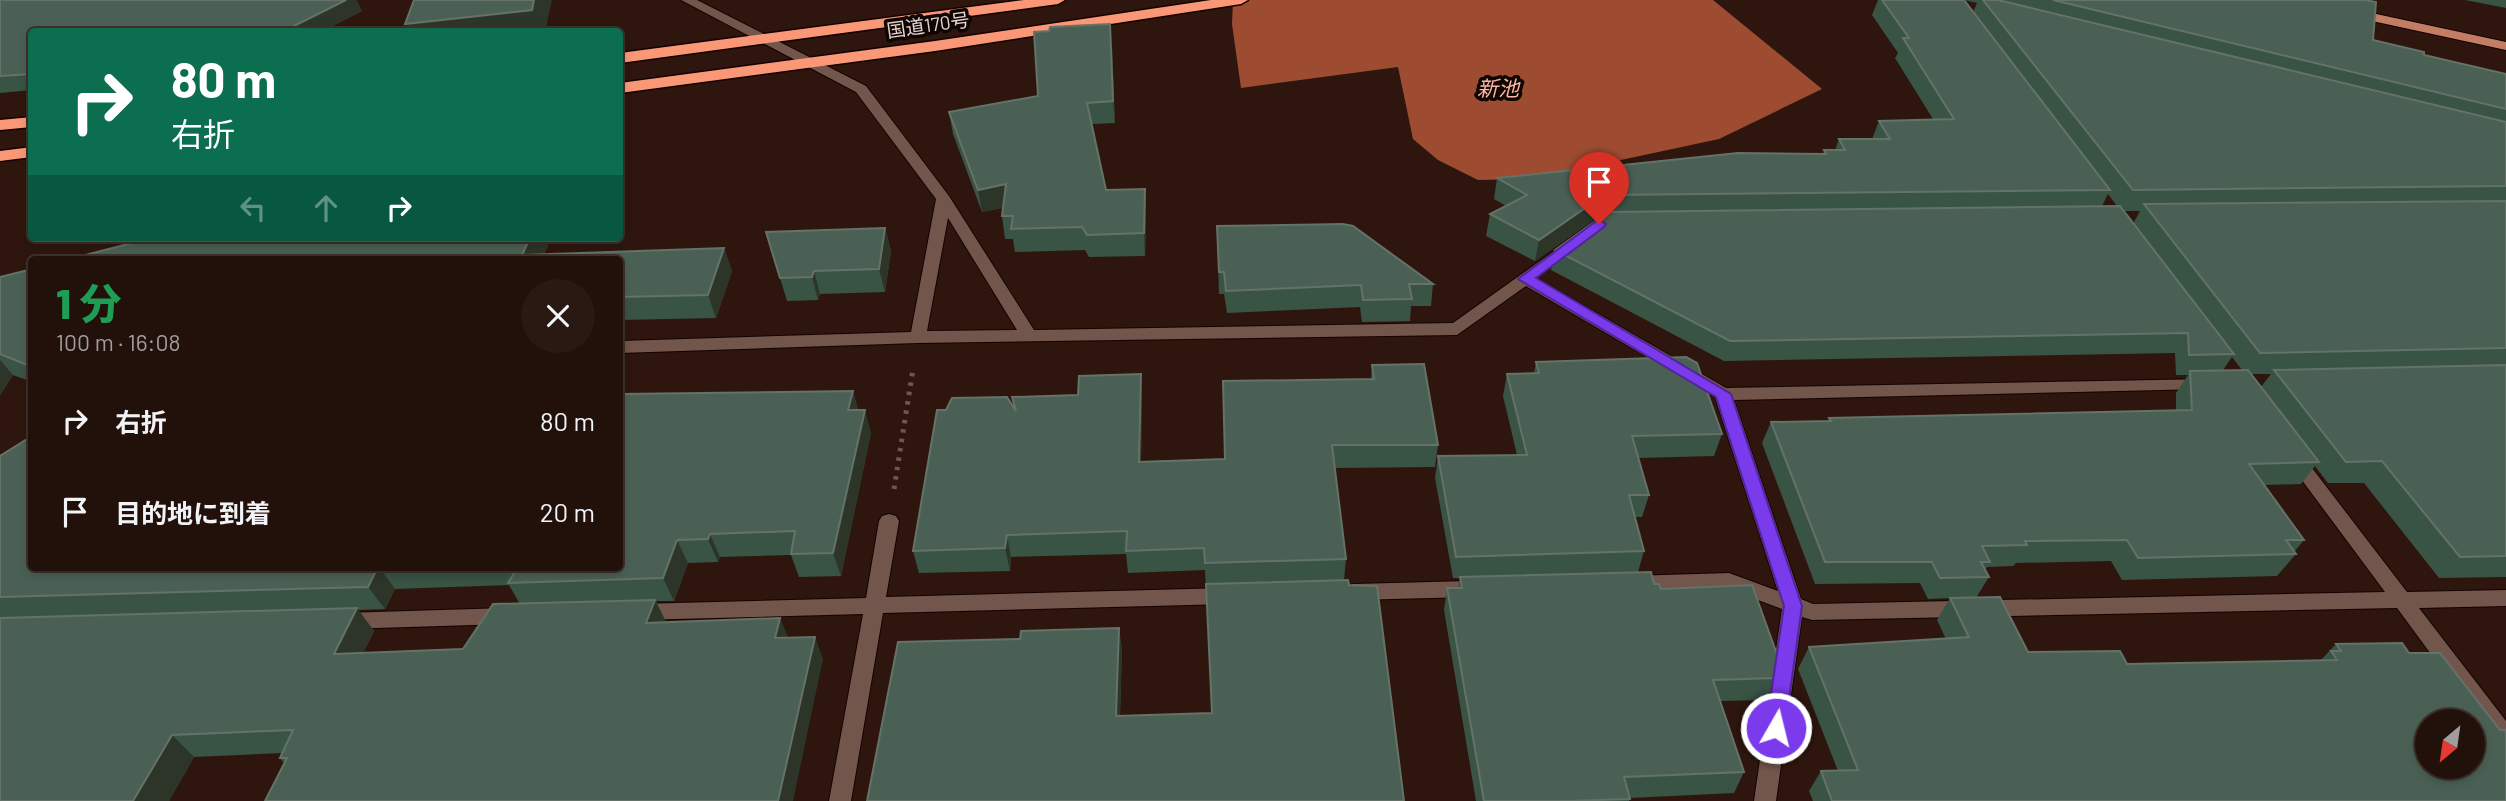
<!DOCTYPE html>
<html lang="ja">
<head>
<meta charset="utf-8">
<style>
	body { margin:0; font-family:Barlow,"Noto Sans JP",sans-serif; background:#2a1913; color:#f1f3f6; height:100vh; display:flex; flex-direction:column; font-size:26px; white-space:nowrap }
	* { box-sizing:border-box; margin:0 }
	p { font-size:23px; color:#a29d9c }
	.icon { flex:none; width:38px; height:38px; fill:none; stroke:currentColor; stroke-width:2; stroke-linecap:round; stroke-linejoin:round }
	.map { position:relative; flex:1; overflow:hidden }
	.drawer { position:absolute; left:28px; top:256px; width:595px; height:315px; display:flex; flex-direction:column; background:#22100a; border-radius:7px; box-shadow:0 4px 10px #0003,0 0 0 2px #3f302b }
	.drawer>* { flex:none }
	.banner { position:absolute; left:28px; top:28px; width:595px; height:214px; border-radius:7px; box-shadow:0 4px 10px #0003,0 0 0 2px #3f302b; background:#0b6e4f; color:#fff; overflow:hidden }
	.needle { width:46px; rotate:209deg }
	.buttons { position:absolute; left:2415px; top:709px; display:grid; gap:14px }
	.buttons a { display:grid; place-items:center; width:70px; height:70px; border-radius:50%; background:#22100a; box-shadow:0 4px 10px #0003,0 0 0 2px #3f302b; font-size:35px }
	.pin { position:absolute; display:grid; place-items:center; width:60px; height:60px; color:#fff; margin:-72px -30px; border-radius:50% 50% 50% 0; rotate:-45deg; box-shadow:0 0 7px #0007 }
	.pin .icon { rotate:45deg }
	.me { position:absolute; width:77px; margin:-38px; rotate:8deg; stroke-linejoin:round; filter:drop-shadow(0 0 5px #0008) }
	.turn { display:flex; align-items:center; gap:24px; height:147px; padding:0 28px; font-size:32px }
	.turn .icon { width:91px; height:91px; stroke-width:2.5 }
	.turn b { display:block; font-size:49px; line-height:60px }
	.lanes { display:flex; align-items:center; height:66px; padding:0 28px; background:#0003; justify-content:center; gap:35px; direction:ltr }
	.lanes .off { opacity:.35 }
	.round { display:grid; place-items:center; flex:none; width:74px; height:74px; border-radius:37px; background:#2a1913 }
	.headline { display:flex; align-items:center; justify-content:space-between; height:119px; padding:0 28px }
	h1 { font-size:42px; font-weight:800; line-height:52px; color:#1e9e55 }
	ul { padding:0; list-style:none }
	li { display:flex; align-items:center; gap:21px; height:91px; padding:0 28px }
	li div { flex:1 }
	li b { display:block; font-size:26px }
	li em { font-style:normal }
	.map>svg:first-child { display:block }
	.water { fill:#9d4c32 }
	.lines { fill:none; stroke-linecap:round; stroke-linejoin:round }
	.minor-casing { stroke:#150200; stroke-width:2 }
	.major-casing { stroke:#150200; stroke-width:2 }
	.highway-casing { stroke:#150200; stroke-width:3 }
	.path { stroke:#6d5750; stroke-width:5; stroke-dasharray:3.5 6; stroke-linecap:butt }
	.minor { fill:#72554b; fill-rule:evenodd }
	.major { fill:#c47d65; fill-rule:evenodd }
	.highway { fill:#fa9777; fill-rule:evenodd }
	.wall { fill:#395345; fill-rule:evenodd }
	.shaded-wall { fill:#2d3529 }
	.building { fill:#4b6054; stroke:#647267; stroke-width:2; fill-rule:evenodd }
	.route { fill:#7c3aed; stroke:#51269a; stroke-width:2 }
	.labels { text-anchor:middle; stroke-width:7; stroke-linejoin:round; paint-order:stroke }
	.far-street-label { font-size:19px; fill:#e5d3ce; stroke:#0f0503 }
	.far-water-label { font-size:21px; font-style:italic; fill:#fcb7a1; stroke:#0f0503 }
</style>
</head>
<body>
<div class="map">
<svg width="2506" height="801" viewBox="0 0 2506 801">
	<rect width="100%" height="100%" fill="#2e160e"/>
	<path class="water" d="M1233 0H1713L1822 89 1719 139 1532 179 1478 180 1438 160 1413 139 1398 67 1241 88 1232 24Z"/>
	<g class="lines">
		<g class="minor-casing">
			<g id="minor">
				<path d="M681 0H697L866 86 949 196 1034 330 1453 323 1571 239 1579 244 1576 247 1536 278 1726 388 2211 379 2214 383 2205 389 1734 400 1801 599 1813 604 2385 592 2284 456 2287 451H2299L2407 592 2506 590V606L2419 608 2506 721V748L2498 745 2397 608 1812 620 1802 617 1776 801H1754L1782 609 1728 589 1630 592 1623 590 1620 584 1623 578 1630 576 1729 573 1778 591 1715 397 1526 286 1457 335 918 343 620 353V341L911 332 936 199 856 92ZM948 218 1017 330 927 331Z"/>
				<path d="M889 514 896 516 899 521 886 597 1228 588 1235 590 1238 596 1235 602 1228 604 883 613 851 801H829L863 614 637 620 630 618 627 612 630 606 637 604 866 598 879 521 882 516Z"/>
				<path d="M1469 581 1476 583 1479 589 1476 595 1469 597 1354 600 1347 598 1344 592 1347 586 1354 584Z"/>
				<path d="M507 608 514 610 517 616 514 622 507 624 343 629 336 627 333 621 336 615 343 613Z"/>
			</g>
		</g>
		<g class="major-casing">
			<path id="major" d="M2353 9 2506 42V50L2349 16V10Z"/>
		</g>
		<g class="highway-casing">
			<g id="highway">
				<path d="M1024 0H1065L1058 4 620 63V53Z"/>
				<path d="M1211 0H1248L1241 4 935 51 620 93V83L935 41Z"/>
				<path d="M32 117V127L0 130V120Z"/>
				<path d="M32 147V157L0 161V151Z"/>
			</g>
		</g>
		<path class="path" d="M894 489 913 369"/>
		<use href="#minor" class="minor"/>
		<use href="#major" class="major"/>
		<use href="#highway" class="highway"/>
	</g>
	<g class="wall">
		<path d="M0 0 362 11 321 32H32V90L0 93Z"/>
		<path d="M1878 0H2370L2373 40 2424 55 2506 74V577L2439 578 2364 483H2328L2315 466 2301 484 2264 485 2304 540 2294 552 2296 554 2277 576 2122 580 2111 561 2016 563 2013 566 1987 567 1985 570 1989 577 1976 598 2028 652 2127 664 2320 661 2336 644 2506 801H1813L1809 791 1821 771H1838L1798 669 1809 647 1946 639 1937 620 1950 598 1928 599 1920 583 1815 584 1762 443 1771 422 1828 421 1829 418 2176 410V393L2188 375H2176L2175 353 1724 361 1551 270 1555 250 1602 216H1599L1535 261 1486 236 1490 214 1506 206 1494 199 1497 178 1823 154 1824 150H1835L1839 139H1872L1879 121 1933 119 1895 58 1898 53 1872 15ZM1964 0 1977 3 1973 12ZM2108 194 2117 206H2102ZM2124 211H2140L2133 224ZM2232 357 2242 370H2223ZM2251 374H2271L2261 387Z"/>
		<path d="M2465 0H2506V8Z"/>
		<path d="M1112 46 1115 123 1092 124 1106 190 1145 189 1146 211 1145 256 1089 257 1085 250 1015 252 1013 239H1005L1002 216 1003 208 982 212 953 134 949 112 1038 96Z"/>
		<path d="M1217 226 1433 284 1431 306H1411L1410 321 1362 322 1360 307 1227 313 1224 294H1219Z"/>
		<path d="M885 228 891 251 885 292 820 294 818 300 787 301 780 278Z"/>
		<path d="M151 238H545L548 246 544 254 724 248 732 271 716 318 620 320V259Z"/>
		<path d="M32 269V382L13 375 0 395V277Z"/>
		<path d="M1536 362 1722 434 1714 456 1638 458 1649 495 1642 517H1635L1644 551 1638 572 1776 678 1766 700 1720 701 1744 772 1734 793 1630 798 1629 801H1476L1444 610 1447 588H1458L1460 578H1453L1435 478 1438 456 1517 455 1503 396 1507 374 1534 373Z"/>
		<path d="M1372 365 1438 445 1435 467 1335 468 1346 559 1344 580 1349 585 1404 801H867L1020 639 1119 628 1122 651 1120 716 1212 713 1205 570 1128 573 1126 554 1011 557 1010 571 919 573 913 551 1014 407 1012 397H1142L1141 461 1225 459 1371 379Z"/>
		<path d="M853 391 858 410 871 433 841 576 799 577 791 555 720 557 718 562 688 563 674 601H656L666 622 780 618 788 638 823 659 284 763 280 758 282 753 194 757 169 801H0V456L32 567H620ZM509 585 520 604 463 649 363 653 374 631 358 610 385 609 395 589Z"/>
	</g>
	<g class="shaded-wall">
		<path d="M346 0H357L362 11 321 32H282Z"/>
		<path d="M534 0H552L545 32H409L405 24Z"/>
		<path d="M1110 24 1112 46 1115 123 1113 101Z"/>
		<path d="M1006 184 1009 207 982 212 978 190Z"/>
		<path d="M1145 189 1146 211 1145 256 1144 233Z"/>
		<path d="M1604 195 1599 216 1535 261 1539 240Z"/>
		<path d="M885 228 891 251 885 292 879 269Z"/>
		<path d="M530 238H545L548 246 542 259 522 255Z"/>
		<path d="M724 248 732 271 716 318 708 295Z"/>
		<path d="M814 271 820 294 818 300 812 277Z"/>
		<path d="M0 360 13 375 0 395Z"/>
		<path d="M1141 374 1142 397 1141 484 1139 462Z"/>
		<path d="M853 391 859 414 848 410Z"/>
		<path d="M865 410 871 433 841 576 833 553Z"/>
		<path d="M710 534 720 557 718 562 708 539Z"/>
		<path d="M1007 535 1011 557 1010 571 1005 548Z"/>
		<path d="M677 540 688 563 674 601 663 578Z"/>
		<path d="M378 567H379L395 589 385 609 368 587Z"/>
		<path d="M655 600 666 622 646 623Z"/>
		<path d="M357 608 374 631 352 676 334 654Z"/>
		<path d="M780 618 789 640 775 638Z"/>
		<path d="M1119 628 1122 651 1119 738 1116 716Z"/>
		<path d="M815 637 823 659 793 801H778Z"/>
		<path d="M172 735 194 757 169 801H133Z"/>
	</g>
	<g class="building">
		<path d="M0 0H346L282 32H32V74L0 76Z"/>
		<path d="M414 0H534L532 10 405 24Z"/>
		<path d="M1882 0H1964L2110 190 1604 195 1539 240 1490 214 1527 195 1497 178 1738 153 1826 154 1824 150H1845L1839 139H1890L1879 121 1954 119 1903 38H1909Z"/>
		<path d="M1983 0H1998L2506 122V186L2133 190Z"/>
		<path d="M2053 0H2365L2376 2 2373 40 2424 52V55L2506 74V109Z"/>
		<path d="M1110 24 1113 101 1087 103 1106 190 1145 189 1144 233 1087 235 1082 227 1011 229 1013 216H1002L1006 184 978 190 949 112 1038 96 1034 32 1049 31 1050 27Z"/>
		<path d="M2506 201V348L2260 353 2144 204Z"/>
		<path d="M2120 206 2234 354 2189 355 2188 333 1730 341 1555 250 1608 212Z"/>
		<path d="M1343 224 1353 226 1433 284H1409L1412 299 1363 300 1361 285 1226 291 1224 272H1219L1217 226Z"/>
		<path d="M885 228 879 269 814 271 812 277 780 278 766 232Z"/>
		<path d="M151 238H530L522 255 724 248 708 295 620 297V259H70Z"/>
		<path d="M32 269V367L0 354V277Z"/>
		<path d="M1686 357 1697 363 1722 434 1632 436 1649 495H1629L1644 551 1456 557 1438 456 1527 455 1507 374 1539 373 1536 362Z"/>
		<path d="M1424 364 1438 445H1332L1346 559 1205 563 1204 548 1126 551 1127 531 1007 535 1005 548 913 551 937 410H946L952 398 1007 397 1016 411 1012 397 1078 395 1079 376 1141 374 1139 462 1225 459 1223 381 1374 379 1372 365Z"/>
		<path d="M2506 365V556L2460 557 2382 461 2346 462 2274 370Z"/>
		<path d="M2248 370 2319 462 2249 464 2304 540H2286L2296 554 2138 558 2127 540 2025 541 2027 545 1982 546 1990 562H1981L1989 577 1940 578 1932 562H1825L1771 422 1831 421 1829 418 2192 410 2190 371Z"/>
		<path d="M853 391 848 410H865L833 553 791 554 795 531 710 534 708 539 677 540 663 578 508 583 518 567H620V394Z"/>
		<path d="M32 436V567H378L368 587 0 597V456Z"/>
		<path d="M1651 572 1654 584H1659L1661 589 1752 585 1779 660 1776 678 1713 680 1744 772 1624 777 1630 799 1570 801H1484L1447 588H1462L1460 577Z"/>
		<path d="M1348 580 1349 585 1377 586 1404 801H867L898 642 1020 639 1021 631 1119 628 1116 716 1212 713 1206 584Z"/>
		<path d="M2000 597 2028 652 2120 651 2127 664 2337 660 2331 651H2341L2336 644 2402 643 2409 653H2440L2500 730H2506V801H1832L1821 771 1858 770 1809 647 1969 637 1950 598ZM2427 721H2473V766H2427Z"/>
		<path d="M655 600 646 623 780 618 775 638 815 637 778 801H265L287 758H280L293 730 172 735 133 801H0V618L357 608 334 654 463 649 493 604Z"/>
	</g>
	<path class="route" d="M1599 219 1606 224 1604 227 1536 278 1731 394 1802 606 1785 728 1783 734 1776 736 1769 734 1766 728 1784 606 1716 397 1518 279Z"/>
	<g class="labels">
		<g class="far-street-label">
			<text transform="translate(928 25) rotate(-8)" y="7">国道170号</text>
		</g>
		<g class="far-water-label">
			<text x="1498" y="96">新池</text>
		</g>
	</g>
</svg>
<div class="buttons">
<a><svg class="needle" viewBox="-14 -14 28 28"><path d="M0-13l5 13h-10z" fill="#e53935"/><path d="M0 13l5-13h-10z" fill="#a29d9c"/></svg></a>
</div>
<div class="pin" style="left:1599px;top:224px;background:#d93025"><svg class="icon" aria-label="arrive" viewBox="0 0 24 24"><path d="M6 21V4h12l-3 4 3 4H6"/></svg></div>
<svg class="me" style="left:1776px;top:728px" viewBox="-20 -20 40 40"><circle r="17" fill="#7c3aed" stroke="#fff" stroke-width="3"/><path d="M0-11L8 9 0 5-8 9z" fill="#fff"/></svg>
<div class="banner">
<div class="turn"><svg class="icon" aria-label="right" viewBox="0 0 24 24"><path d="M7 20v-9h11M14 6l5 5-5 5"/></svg><div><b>80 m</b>右折</div></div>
<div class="lanes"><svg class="icon off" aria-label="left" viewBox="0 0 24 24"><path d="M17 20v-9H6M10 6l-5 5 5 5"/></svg><svg class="icon off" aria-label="ahead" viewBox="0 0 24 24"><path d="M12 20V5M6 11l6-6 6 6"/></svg><svg class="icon" aria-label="right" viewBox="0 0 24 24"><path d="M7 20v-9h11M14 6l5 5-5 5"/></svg></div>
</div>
<section class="drawer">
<div class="headline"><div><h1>1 分</h1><p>100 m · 16:08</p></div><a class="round"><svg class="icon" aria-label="close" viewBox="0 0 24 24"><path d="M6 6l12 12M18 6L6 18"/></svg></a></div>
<ul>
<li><svg class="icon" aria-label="right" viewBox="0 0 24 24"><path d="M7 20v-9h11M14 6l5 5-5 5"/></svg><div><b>右折</b></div><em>80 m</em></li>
<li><svg class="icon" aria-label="arrive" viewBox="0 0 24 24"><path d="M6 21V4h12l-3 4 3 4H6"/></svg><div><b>目的地に到着</b></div><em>20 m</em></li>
</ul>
</section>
</div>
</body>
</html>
